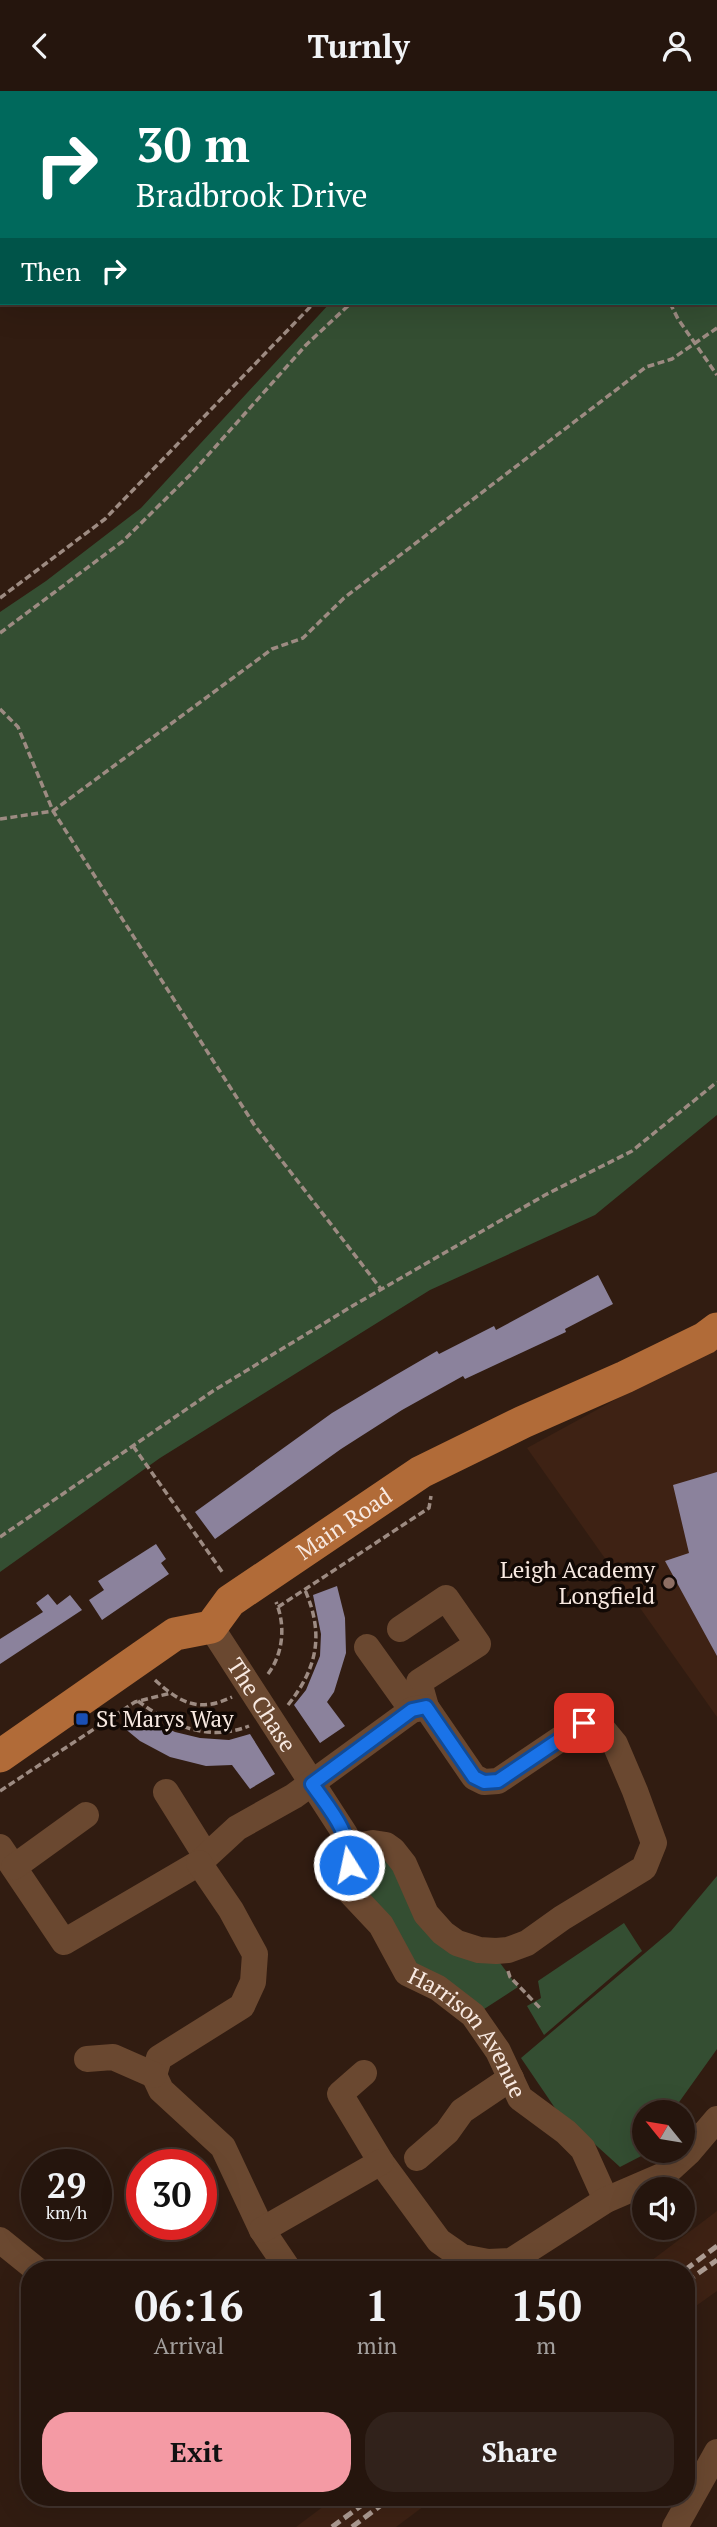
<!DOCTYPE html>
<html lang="en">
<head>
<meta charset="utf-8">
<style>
	body { margin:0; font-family:"PT Serif",serif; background:#31221b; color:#f1f3f6; height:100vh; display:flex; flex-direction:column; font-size:26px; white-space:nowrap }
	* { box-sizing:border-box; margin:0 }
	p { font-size:23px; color:#a39f9d }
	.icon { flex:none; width:38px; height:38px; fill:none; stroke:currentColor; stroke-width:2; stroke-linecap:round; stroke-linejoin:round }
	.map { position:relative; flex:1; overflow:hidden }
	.drawer { position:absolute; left:21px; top:2170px; width:674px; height:245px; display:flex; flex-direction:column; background:#25150d; border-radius:28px; box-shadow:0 7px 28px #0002,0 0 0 2px #42342e }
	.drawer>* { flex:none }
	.top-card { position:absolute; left:0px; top:0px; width:718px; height:214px; box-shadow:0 7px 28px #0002,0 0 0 2px #42342e; background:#00695c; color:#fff; overflow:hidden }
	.needle { width:46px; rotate:300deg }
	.tools { position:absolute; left:632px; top:2009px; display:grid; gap:14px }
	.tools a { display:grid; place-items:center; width:63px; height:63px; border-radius:50%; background:#25150d; box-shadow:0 7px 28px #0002,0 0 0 2px #42342e; font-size:35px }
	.speed { position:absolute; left:21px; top:2058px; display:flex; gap:14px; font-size:35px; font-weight:700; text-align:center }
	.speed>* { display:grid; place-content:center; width:91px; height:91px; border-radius:50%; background:#25150d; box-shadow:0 7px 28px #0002,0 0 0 2px #42342e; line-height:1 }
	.speed small { font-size:18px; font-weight:400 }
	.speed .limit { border:10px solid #d22; background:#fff; color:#111 }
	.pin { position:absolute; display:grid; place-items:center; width:60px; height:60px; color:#fff; margin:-30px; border-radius:14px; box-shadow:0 4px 10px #0006 }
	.me { position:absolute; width:77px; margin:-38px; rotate:350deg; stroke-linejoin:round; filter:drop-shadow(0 0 5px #0008) }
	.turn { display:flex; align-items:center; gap:24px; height:147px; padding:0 21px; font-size:32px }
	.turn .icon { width:91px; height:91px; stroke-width:2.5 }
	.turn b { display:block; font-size:49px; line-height:60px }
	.then { display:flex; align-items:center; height:66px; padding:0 21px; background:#0003; gap:14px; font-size:26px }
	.eta { display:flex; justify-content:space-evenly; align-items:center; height:119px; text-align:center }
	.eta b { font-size:42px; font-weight:700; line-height:49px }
	.action { display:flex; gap:14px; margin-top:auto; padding:14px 21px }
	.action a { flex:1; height:80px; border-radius:28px; background:#f49aa4; color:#111; font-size:28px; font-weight:700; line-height:80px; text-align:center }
	.action a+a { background:#31221b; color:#f1f3f6 }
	header { display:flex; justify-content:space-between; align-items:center; height:91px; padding:0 21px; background:#25150d; font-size:32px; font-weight:700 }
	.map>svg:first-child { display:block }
	.built { fill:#3e2214 }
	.green { fill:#344e32 }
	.building { fill:#8b829c }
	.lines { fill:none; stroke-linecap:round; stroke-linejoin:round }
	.path { stroke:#9d8b82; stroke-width:3.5; stroke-dasharray:7 3.5; stroke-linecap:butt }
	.minor { stroke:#6a4830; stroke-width:26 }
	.major { stroke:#b16b38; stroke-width:33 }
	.rail { stroke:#ad9c93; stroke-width:5; stroke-dasharray:10 5; stroke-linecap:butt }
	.route-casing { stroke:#114b97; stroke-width:18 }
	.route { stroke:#1a73e8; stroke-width:12 }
	.education-dot { fill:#8d6e63; stroke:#120905; stroke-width:2.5 }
	.transit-dot { fill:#1a4fb4; stroke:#120905; stroke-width:2.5 }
	.labels { text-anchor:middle; stroke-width:7; stroke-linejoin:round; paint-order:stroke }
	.street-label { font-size:23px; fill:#f8e9e1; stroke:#120905 }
	.poi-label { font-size:23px; fill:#f8e9e1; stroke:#120905; text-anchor:end }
</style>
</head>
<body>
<header><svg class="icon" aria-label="back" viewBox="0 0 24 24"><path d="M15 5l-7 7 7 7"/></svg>Turnly<svg class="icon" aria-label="person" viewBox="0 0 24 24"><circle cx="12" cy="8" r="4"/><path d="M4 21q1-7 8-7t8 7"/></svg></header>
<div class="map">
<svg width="717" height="2436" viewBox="0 0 717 2436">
	<rect width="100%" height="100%" fill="#311c11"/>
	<g class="built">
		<path d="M717 1253V1626L527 1357Z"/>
		<path d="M717 2120V2200L686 2222V2179H639Z"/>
		<path d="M336 2406H436L396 2436H296Z"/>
	</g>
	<g class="green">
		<path d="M717 27V1024L595 1124 430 1199 160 1367 0 1481V521L46 490 141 417 330 212H716Z"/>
		<path d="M378 1758 409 1800 500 1872 518 1896 478 1922 423 1883 357 1799 359 1766Z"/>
		<path d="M717 1785V1958L672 2021H644V2060H651L620 2076 555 2017 521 1967 671 1840Z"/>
		<path d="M624 1832 642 1860 544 1944 527 1915 541 1907 538 1890Z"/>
	</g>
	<g class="building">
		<path d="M598 1184 613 1213 565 1238 566 1241 465 1288 463 1285 402 1319 341 1358 215 1448 195 1421 332 1322 394 1285 437 1260 439 1263 494 1235 496 1239Z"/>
		<path d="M717 1381V1565L665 1470 689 1462 673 1394Z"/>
		<path d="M156 1453 166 1468 161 1472 169 1483 102 1529 89 1509 104 1499 98 1490Z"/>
		<path d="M337 1495 345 1527 346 1562 334 1601 327 1611 345 1635 320 1652 294 1614 306 1599 320 1565 321 1543 313 1504Z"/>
		<path d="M48 1503 57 1514 70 1504 82 1519 0 1573V1548L43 1521 36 1512Z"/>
		<path d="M141 1619 154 1631 175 1641 200 1647 229 1649 250 1643 275 1683 250 1698 232 1674 206 1675 170 1666 140 1650 123 1636Z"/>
	</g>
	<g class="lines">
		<g class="path">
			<path d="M710 2 711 0"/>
			<path d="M716 47 717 45"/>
			<path d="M670 212 678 228 717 284"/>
			<path d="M0 507 105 428 314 212"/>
			<path d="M0 542 123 450 192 382 306 254 351 212"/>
			<path d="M0 618 18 636 53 720 255 1035 381 1198"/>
			<path d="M0 728 53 720 272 558 303 547 344 507 646 276 672 268 717 237"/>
			<path d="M133 1355 223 1482"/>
			<path d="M0 1446 213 1300 354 1214 545 1104 632 1060 717 991"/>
			<path d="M278 1516 429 1417 431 1405"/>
			<path d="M268 1583C283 1563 286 1535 276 1511"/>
			<path d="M155 1589C180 1612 199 1622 232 1606"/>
			<path d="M138 1610C171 1635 209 1651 249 1635"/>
			<path d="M288 1614C318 1576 324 1543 305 1499"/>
			<path d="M0 1700 135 1611 171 1602"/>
			<path d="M508 1880 510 1886 541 1918"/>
			<path d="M134 2406 137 2411 145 2414 152 2406"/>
		</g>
		<g class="minor">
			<path id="s1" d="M211 1536 345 1743 350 1756 347 1788 349 1800 381 1834 407 1882 438 1897 473 1924 498 1960 520 2007 566 2041 583 2058 606 2109"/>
			<path d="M400 1538 446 1507 478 1553 419 1591 426 1616"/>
			<path d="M367 1556 412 1619"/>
			<path d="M166 1701 206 1765"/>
			<path d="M0 1756 64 1851 199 1772 237 1737 294 1705 412 1619 426 1616 474 1686 484 1691 498 1690 584 1632 601 1636 615 1653 635 1700 654 1752 644 1777 562 1827 527 1852 508 1859 496 1860 479 1859 457 1852 443 1842 426 1823 404 1773 393 1759 386 1754 373 1752 350 1756"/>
			<path d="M199 1772 231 1819 255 1863 253 1891 242 1915 159 1967 154 1984 161 1999 223 2056 262 2139 289 2179"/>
			<path d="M14 1776 86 1724"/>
			<path d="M87 1968 113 1966 154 1984"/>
			<path d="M364 1982 340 2003 381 2071 439 2150 462 2166 488 2171 511 2170 606 2109 664 2084 688 2062 717 2028"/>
			<path d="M417 2067 447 2041 462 2020 511 1987"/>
			<path d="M262 2139 381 2071"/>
			<path d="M0 2149 37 2179"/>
			<path d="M675 2436 717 2361"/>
		</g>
		<path class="major" id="s2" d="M0 1665 175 1543 211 1536 230 1510 421 1381 523 1331 625 1286 705 1247 717 1238"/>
		<g class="rail">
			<path d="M685 2179 717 2155"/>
			<path d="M686 2191 717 2169"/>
			<path d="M332 2436 373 2406"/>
			<path d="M352 2436 392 2406"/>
		</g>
	</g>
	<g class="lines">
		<g class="route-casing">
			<path id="route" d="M349 1774C351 1741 330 1719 312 1693L412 1619 426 1616 474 1686 484 1691 498 1690 584 1632"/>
		</g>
		<use href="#route" class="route"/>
	</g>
	<circle class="education-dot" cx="669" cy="1492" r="7"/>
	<rect class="transit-dot" x="75" y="1621" width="14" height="14" rx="3.5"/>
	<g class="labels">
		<g class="street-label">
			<text dy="8" stroke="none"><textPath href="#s2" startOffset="420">Main Road</textPath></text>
			<text dy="8" stroke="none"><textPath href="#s1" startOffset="93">The Chase</textPath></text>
			<text dy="8" stroke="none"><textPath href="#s1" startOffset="494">Harrison Avenue</textPath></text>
		</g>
		<g class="poi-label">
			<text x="655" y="1487">Leigh Academy<tspan x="655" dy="26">Longfield</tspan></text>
			<text x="96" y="1636" text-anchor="start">St Marys Way</text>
		</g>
	</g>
</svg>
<div class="tools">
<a><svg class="needle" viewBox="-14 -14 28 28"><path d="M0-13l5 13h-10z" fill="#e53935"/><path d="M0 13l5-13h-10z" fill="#a39f9d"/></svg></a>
<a><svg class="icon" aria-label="sound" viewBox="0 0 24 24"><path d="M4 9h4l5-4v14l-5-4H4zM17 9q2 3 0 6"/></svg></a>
</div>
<div class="speed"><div>29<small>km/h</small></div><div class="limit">30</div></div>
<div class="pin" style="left:584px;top:1632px;background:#d93025"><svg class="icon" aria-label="arrive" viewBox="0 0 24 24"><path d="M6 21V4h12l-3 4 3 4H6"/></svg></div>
<svg class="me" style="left:349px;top:1774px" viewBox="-20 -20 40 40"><circle r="17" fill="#1a73e8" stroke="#fff" stroke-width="3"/><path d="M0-11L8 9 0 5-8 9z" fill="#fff"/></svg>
<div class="top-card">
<div class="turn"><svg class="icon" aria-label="right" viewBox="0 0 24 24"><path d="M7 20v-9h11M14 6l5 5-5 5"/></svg><div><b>30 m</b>Bradbrook Drive</div></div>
<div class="then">Then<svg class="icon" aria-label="right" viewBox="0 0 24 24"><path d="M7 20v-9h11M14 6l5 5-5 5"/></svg></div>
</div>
<section class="drawer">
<div class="eta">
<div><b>06:16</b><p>Arrival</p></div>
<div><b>1</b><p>min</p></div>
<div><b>150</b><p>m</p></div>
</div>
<div class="action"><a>Exit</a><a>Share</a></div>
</section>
</div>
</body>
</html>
